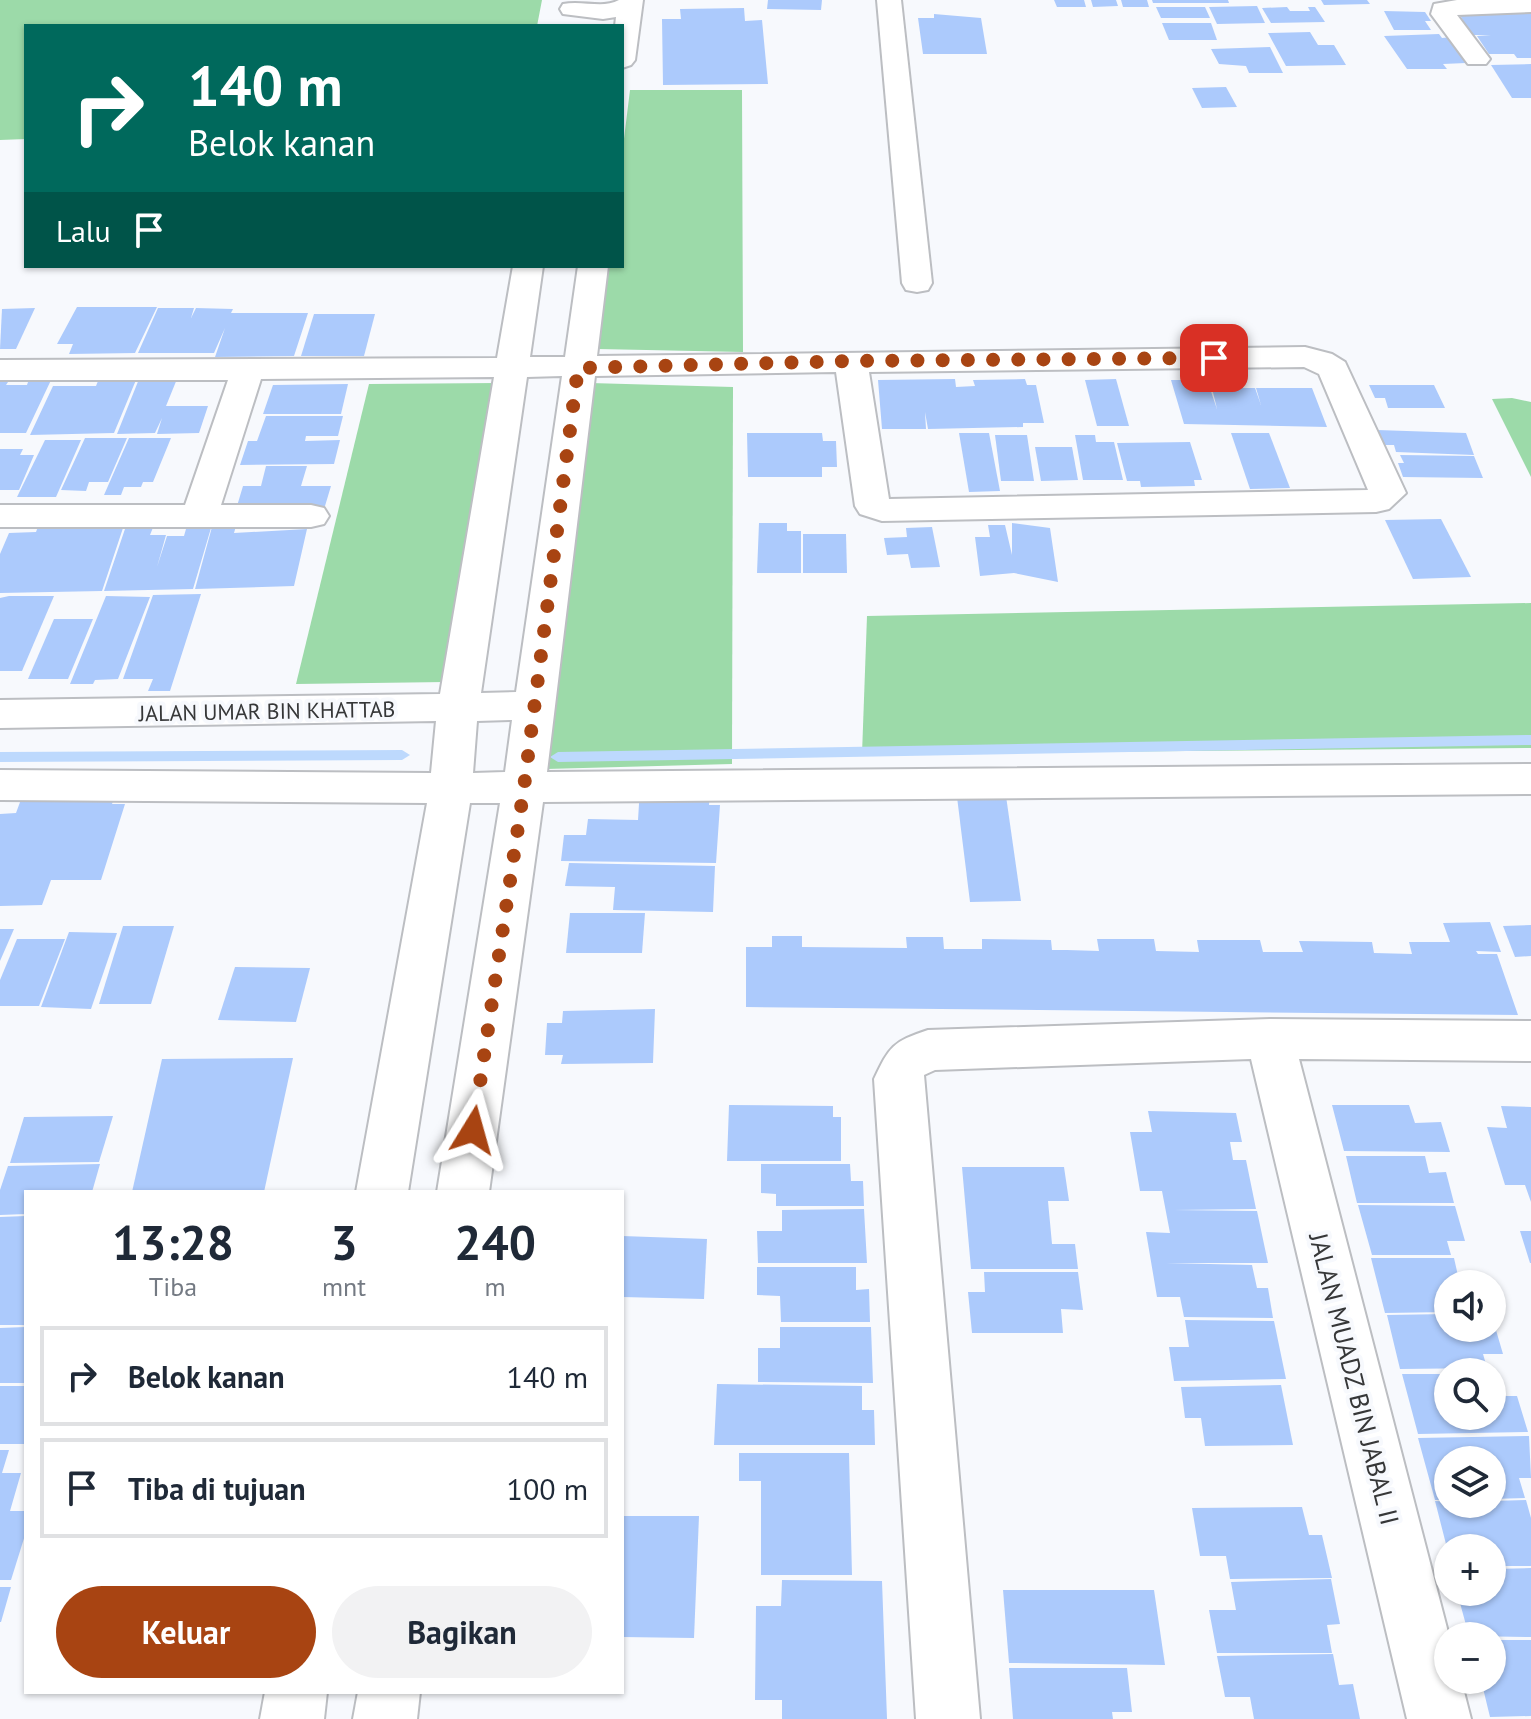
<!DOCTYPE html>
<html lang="id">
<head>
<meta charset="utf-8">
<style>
	body { margin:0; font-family:"PT Sans",sans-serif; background:#f2f2f3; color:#1f2937; height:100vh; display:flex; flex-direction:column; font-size:30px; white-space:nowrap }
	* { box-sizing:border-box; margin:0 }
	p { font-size:26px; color:#747a83 }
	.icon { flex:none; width:44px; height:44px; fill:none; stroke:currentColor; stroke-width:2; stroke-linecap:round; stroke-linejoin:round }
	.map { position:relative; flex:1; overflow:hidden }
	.sheet { position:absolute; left:24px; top:1190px; width:600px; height:504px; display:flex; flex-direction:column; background:#fff; border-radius:0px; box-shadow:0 2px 6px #0004 }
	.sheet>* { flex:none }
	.banner { position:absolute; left:24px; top:24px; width:600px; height:244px; border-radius:0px; box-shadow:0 2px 6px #0004; background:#00695c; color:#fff; overflow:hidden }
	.tools { position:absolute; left:1434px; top:1270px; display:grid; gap:16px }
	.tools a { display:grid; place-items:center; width:72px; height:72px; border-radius:50%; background:#fff; box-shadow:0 2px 6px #0004; font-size:40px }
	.pin { position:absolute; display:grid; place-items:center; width:68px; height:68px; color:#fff; margin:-34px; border-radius:16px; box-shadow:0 4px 12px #0006 }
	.me { position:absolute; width:88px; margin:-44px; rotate:8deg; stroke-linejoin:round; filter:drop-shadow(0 0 6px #0008) }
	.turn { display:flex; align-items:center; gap:28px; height:168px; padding:0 32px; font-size:36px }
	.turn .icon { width:104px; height:104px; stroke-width:2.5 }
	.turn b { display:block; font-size:56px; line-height:68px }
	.then { display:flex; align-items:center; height:76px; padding:0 32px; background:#0003; gap:16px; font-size:30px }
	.eta { display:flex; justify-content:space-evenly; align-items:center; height:136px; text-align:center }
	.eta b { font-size:48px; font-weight:700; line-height:56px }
	.cta { display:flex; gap:16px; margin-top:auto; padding:16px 32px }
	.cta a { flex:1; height:92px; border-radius:48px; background:#a84412; color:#fff; font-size:32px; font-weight:700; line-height:92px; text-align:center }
	.cta a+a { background:#f2f2f3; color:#1f2937 }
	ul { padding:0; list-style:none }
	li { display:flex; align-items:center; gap:24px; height:100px; margin:0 16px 12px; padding:0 16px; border:4px solid #e0e1e3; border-radius:0px }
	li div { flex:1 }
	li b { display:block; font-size:30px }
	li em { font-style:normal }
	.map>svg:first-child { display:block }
	.green { fill:#9cdaa9 }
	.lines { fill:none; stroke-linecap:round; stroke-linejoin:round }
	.stream { fill:#bdd9fd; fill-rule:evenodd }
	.building { fill:#accafc }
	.minor-casing { stroke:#bcbec2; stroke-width:4 }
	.minor { fill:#fff; fill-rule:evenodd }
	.route { stroke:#a84412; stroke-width:14; stroke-dasharray:0 25.2 }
	.labels { text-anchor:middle; stroke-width:8; stroke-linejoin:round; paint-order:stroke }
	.street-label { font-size:22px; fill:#363738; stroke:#f7f9fd }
	.near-street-label { font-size:26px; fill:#363738; stroke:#f7f9fd }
</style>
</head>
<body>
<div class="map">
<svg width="1531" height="1719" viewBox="0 0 1531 1719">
	<rect width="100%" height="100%" fill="#f7f9fd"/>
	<g class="green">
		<path d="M0 0H542L537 26H26V139L0 140Z"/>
		<path d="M630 90H742L743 352 598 349 608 266H622V155Z"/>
		<path d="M497 383 446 682 296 684 369 384Z"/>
		<path d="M590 383 733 387 732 764 546 769Z"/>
		<path d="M1512 398 1531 402V477L1492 399Z"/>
		<path d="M1531 603V748L862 754 867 616Z"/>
	</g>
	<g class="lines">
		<g class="stream">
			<path d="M1531 735V745L558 762 550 757 558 752Z"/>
			<path d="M402 750 410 755 402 760 0 762V752Z"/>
		</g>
	</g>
	<g class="building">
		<path d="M768 0H822L821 10 767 9Z"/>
		<path d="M1054 0H1084L1086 7H1057Z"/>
		<path d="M1091 0H1116L1118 6 1093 7Z"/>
		<path d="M1121 0H1147L1149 7H1123Z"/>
		<path d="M1152 0H1228L1229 3H1153Z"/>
		<path d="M1321 0H1367L1370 4 1324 5Z"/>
		<path d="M1257 6 1265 23 1217 24 1209 7Z"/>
		<path d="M1156 7H1205L1210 18H1161Z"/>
		<path d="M1287 7 1290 11H1310L1308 7H1315L1325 22 1271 23 1262 8Z"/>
		<path d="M744 8 745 21 762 20 768 84 663 85 662 19H681L680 9Z"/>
		<path d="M1384 11 1425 12 1431 21H1425L1431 30H1394Z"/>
		<path d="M1458 12H1531V58H1517L1514 54H1489L1477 36 1491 35H1472Z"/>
		<path d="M934 14 981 18 987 54H923L918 18H934Z"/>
		<path d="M1162 23H1211L1217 40H1169Z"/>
		<path d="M1310 32 1318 45H1334L1346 65 1286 66 1268 33Z"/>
		<path d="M1439 34 1442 38 1452 37 1466 63 1443 64 1447 69H1407L1384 36Z"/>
		<path d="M1270 47 1283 73H1249L1246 66 1219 64 1211 49Z"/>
		<path d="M1531 64V98H1512L1491 65Z"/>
		<path d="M1226 87 1237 107 1202 108 1192 88Z"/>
		<path d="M77 307H157L135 353 69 354 73 344H57Z"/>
		<path d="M35 308 16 349H0L2 309Z"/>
		<path d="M158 308H194L191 318 196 308 233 309 231 313H308L294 356 215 357 225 328 214 353H138Z"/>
		<path d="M314 314H375L364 356H301Z"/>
		<path d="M100 376H128L127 380H136L114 433 30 435 53 386H96Z"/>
		<path d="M52 378 26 433H0V382H8L6 385H27L29 379Z"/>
		<path d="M139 379H177L166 406H208L199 433 157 434 162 418 155 433 117 434Z"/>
		<path d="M955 379 956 387 975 386 973 380 1025 379 1027 385H1036L1044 423H1023V427L928 429 925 412 926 429H882L878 380Z"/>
		<path d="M1116 379 1129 426H1097L1085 380Z"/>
		<path d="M1171 380H1207L1217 409 1212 388H1255L1261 405 1256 388H1312L1327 427 1184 424Z"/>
		<path d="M348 384 341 414H263L273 385Z"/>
		<path d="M1369 385H1434L1445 408H1388L1385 398H1375Z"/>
		<path d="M266 416H343L338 436H306L305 441 340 440 334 464 240 465 248 441H257Z"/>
		<path d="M1377 430 1466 433 1474 455 1396 452 1394 445H1381Z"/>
		<path d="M747 433H822L823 441H836L837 467H822V477H748Z"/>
		<path d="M959 433H989L1000 491 969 492Z"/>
		<path d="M1231 433H1269L1290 488 1250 489Z"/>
		<path d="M995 435H1027L1034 481H1001Z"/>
		<path d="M1075 435H1095L1096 442H1114L1123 480H1083Z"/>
		<path d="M85 438H127L108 482H89L86 491 61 490Z"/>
		<path d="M129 438H171L153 482H143L141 487H124L121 495H104Z"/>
		<path d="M45 440H81L56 497H17Z"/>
		<path d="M1190 442 1202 480H1194L1195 486 1141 487 1140 481H1127L1117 443Z"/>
		<path d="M1035 447H1072L1078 480 1041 481Z"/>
		<path d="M0 449H23L20 455H34L19 490H0Z"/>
		<path d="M1400 455 1474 456 1483 478 1403 477 1398 463H1404Z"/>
		<path d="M266 466H307L301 486H331L325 506H237L243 486H261Z"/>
		<path d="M1441 519 1471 577 1413 579 1385 520Z"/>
		<path d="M125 522 102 591 0 593V554L9 533 36 532 39 524Z"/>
		<path d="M759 523H787V531H801V573H757Z"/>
		<path d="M1012 523 1050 528 1058 582 1014 573 980 576 975 537H990L988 525H1005L1012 555Z"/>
		<path d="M154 525 150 535H166L157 567 167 536H184L186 529 211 528 193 589 104 591 126 526Z"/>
		<path d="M236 526 234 533 307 529 294 586 195 589 212 527Z"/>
		<path d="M932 527 940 567 911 568 908 554 887 555 884 538 907 537 906 528Z"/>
		<path d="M803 534H846L847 573H803Z"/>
		<path d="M201 594 170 691H148L153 679H123L153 595Z"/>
		<path d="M9 596H54L22 671H0V598Z"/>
		<path d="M106 596 150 597 118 679 95 680 93 684H70Z"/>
		<path d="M54 619H93L68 679H28Z"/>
		<path d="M640 788 710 790 709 805H720L716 863 561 861 564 835H586L588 819 638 820Z"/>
		<path d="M23 794H116L112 804H125L101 880H51L42 905 0 906V814L16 813Z"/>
		<path d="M1006 796 1021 901 970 902 957 797Z"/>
		<path d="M569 863 715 866 713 912 613 910 615 887 565 886Z"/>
		<path d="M570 913H645L642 953H566Z"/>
		<path d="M1490 922 1501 952 1476 951 1478 954H1497L1518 1015 746 1007V947H772V936H802V947L907 948 906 937H943L944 949H982V939L1051 940 1052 950H1067L1099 951 1097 939H1154L1156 951 1199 952 1197 940H1260L1263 952H1303L1299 941 1372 942 1374 953 1412 954 1409 942H1450L1443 923Z"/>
		<path d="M1531 925V956L1515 957 1503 926Z"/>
		<path d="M123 926H174L151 1004H99Z"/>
		<path d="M0 929H14L0 961Z"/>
		<path d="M69 932 117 933 91 1009 41 1007Z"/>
		<path d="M17 939H65L39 1006H0V980Z"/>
		<path d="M235 967 310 968 296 1022 218 1020Z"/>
		<path d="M655 1009 653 1063 561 1064 563 1055H545L547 1023H562L563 1011Z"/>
		<path d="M293 1058 264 1192H132L162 1059Z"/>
		<path d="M729 1105 833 1106V1117H841V1161H727Z"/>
		<path d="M1332 1105H1409L1415 1123 1441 1122 1450 1152 1344 1151Z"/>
		<path d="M1501 1106 1531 1107V1202L1525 1185H1505L1487 1127 1507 1128Z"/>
		<path d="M1148 1111 1236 1113 1242 1142H1230L1233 1160H1246L1256 1209 1174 1210 1257 1211 1268 1263H1166L1252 1265 1257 1288H1268L1273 1318 1184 1317 1180 1297H1157L1146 1232 1170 1233 1162 1191H1140L1130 1132H1152Z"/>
		<path d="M113 1116 99 1162 10 1163 24 1117Z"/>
		<path d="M1346 1156H1425L1429 1173 1446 1172 1454 1203H1357Z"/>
		<path d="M100 1164 92 1192H26V1214L0 1215V1190L8 1166Z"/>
		<path d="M761 1164H850L851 1181H863L864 1206H776V1194L761 1193Z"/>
		<path d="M962 1167H1064L1069 1201H1048L1052 1244H1075L1078 1269H971Z"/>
		<path d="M1358 1205 1455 1206 1465 1241H1447L1451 1255H1372Z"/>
		<path d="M864 1209 867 1263H758L757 1231H782V1210Z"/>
		<path d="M26 1216V1325H0V1217Z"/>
		<path d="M1520 1231H1531V1263H1530Z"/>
		<path d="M622 1236 707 1239 704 1299 622 1297Z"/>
		<path d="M1371 1258H1454L1459 1280H1481L1482 1284H1448V1312L1385 1313Z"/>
		<path d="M757 1267H856V1290L869 1289 870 1322H781L780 1296 757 1295Z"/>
		<path d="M984 1272H1078L1083 1310 1061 1309 1063 1333H972L968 1292H985Z"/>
		<path d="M1448 1314V1328H1492L1493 1320 1503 1354H1483L1487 1368 1400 1369 1387 1315Z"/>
		<path d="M1185 1320 1274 1321 1286 1379 1174 1381 1169 1347H1189Z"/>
		<path d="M26 1327V1383H0V1328Z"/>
		<path d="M780 1327H871L873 1383 758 1382V1348H780Z"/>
		<path d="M1402 1374H1448V1416H1492V1396H1517L1528 1432 1418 1434Z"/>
		<path d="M717 1384 862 1386V1410H874L875 1445H714Z"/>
		<path d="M1281 1385 1293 1445 1205 1446 1201 1418H1185L1181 1387Z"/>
		<rect x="0" y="1386" width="26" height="58"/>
		<path d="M1529 1436 1531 1478H1519L1525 1498 1492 1499V1460H1448V1500H1435L1418 1438Z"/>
		<path d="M0 1450H9L2 1473H21L10 1511H26V1532L11 1580H0Z"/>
		<path d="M739 1453H849L852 1575H761V1481H739Z"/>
		<path d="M1526 1500 1531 1518V1566H1492V1548H1447L1435 1501 1492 1504V1501Z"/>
		<path d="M1302 1507 1309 1535H1322L1332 1578 1230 1579 1226 1556H1200L1192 1508Z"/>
		<path d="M622 1516H699L694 1638 622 1637Z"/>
		<path d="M1531 1568V1637L1469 1636 1457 1592H1492V1569Z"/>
		<path d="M1331 1579 1340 1624 1327 1625 1332 1653H1217L1209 1610H1236L1231 1582Z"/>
		<path d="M782 1580 882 1581 887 1719H782V1700H755L756 1606H781Z"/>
		<path d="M0 1587H11L1 1622H0Z"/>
		<path d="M1003 1590H1154L1165 1665 1009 1663Z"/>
		<path d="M1492 1640H1531V1716L1490 1717 1481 1680H1492Z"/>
		<path d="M1333 1654 1339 1685 1353 1684 1360 1719H1254L1250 1697H1225L1217 1656Z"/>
		<path d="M1009 1668H1127L1132 1712H1112L1113 1719H1013Z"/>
	</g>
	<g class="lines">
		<g class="minor-casing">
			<g id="minor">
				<path d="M619 0H643L635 60 631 65 622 68V26H615L616 17 603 19 563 14 560 9 563 4C582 0 603 9 619 0Z"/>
				<path d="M877 0H901L932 283 928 290 917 292 906 290 902 283Z"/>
				<path d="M1457 0H1531V12L1457 15 1490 59 1486 64H1468L1431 14 1434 4Z"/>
				<path d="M513 266H543L530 357H565L578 266H608L597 356 1305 347 1332 354 1345 362 1406 493 1389 509 1376 512 882 521 860 514 855 506 836 372 595 376 547 772 1531 764V794L543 802 489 1192H437L500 803H470L408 1192H356L427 803 0 800V770L431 773 436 721 0 728V700L440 694 494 377 261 379 221 505H311L324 508 329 516 324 524 311 527H0V505H185L228 380H0V360L497 358ZM1304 367 1319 374 1368 490 889 499 869 372ZM562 376 516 692 481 693 527 377ZM512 720 505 772 473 773 477 721Z"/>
				<path d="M1270 1019 1531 1021V1061L1299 1059 1449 1636 1448 1680H1461L1471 1719H1407L1251 1059 935 1070 924 1075 980 1719H916L874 1079C890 1046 892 1042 928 1030Z"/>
				<path d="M265 1692H327L324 1719H260Z"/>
				<path d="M358 1692H420L417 1719H353Z"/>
			</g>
		</g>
		<use href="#minor" class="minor"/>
	</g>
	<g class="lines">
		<path class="route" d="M473 1130 524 787 578 368 851 361 1214 358"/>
	</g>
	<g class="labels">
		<g class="street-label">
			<text transform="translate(267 711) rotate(-1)" y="8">JALAN UMAR BIN KHATTAB</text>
		</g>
		<g class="near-street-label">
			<text transform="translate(1354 1379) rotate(76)" y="9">JALAN MUADZ BIN JABAL II</text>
		</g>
	</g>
</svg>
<div class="tools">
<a><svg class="icon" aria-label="sound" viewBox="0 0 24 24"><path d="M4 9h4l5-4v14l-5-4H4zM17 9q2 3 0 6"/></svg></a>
<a><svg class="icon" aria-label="search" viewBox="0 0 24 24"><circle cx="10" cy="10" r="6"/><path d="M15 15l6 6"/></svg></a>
<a><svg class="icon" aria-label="layers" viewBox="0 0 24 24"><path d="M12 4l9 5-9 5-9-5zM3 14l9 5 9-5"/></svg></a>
<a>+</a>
<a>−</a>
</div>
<div class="pin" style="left:1214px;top:358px;background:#d93025"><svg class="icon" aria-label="arrive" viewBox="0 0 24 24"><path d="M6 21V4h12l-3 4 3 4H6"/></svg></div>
<svg class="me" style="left:473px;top:1130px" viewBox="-20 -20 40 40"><path d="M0-17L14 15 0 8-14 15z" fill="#a84412" stroke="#fff" stroke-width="4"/></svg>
<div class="banner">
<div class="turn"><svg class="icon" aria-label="right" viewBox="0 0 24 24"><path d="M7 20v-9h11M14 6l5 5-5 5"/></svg><div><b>140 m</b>Belok kanan</div></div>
<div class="then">Lalu<svg class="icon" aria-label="arrive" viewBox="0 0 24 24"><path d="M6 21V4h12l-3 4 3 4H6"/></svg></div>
</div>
<section class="sheet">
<div class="eta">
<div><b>13:28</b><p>Tiba</p></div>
<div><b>3</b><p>mnt</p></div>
<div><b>240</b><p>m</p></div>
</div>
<ul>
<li><svg class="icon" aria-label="right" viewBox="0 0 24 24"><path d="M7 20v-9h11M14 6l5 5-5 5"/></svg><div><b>Belok kanan</b></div><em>140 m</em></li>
<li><svg class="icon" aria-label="arrive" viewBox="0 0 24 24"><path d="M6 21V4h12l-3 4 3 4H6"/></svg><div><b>Tiba di tujuan</b></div><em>100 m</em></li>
</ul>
<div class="cta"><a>Keluar</a><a>Bagikan</a></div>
</section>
</div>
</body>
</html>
